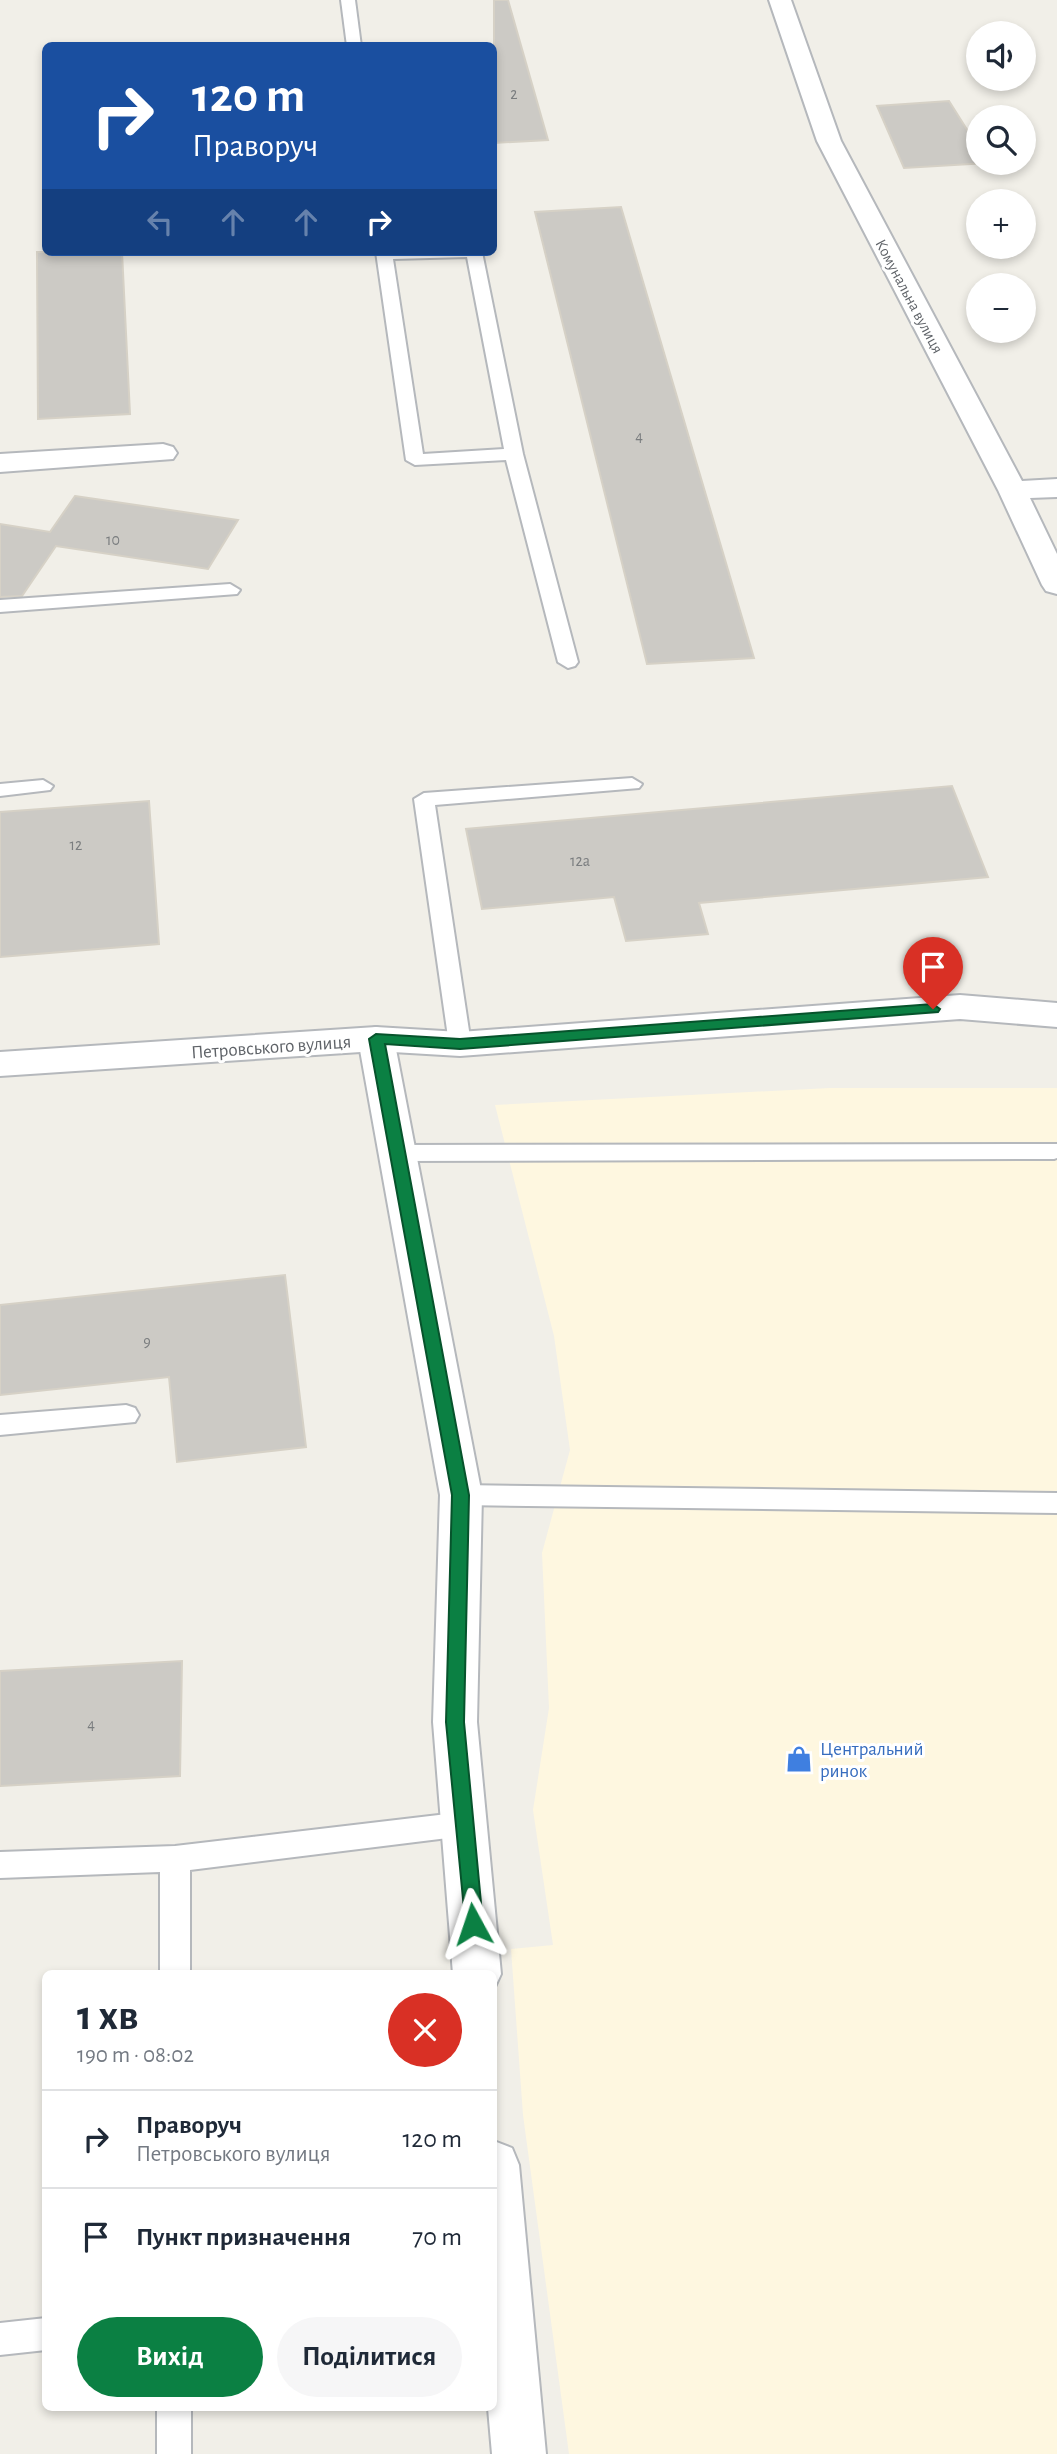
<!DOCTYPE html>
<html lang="uk">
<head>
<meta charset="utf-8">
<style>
	body { margin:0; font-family:"Alegreya Sans",sans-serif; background:#f6f6f7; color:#1f2937; height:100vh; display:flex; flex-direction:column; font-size:26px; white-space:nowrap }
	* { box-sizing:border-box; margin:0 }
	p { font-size:23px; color:#747a83 }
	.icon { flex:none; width:38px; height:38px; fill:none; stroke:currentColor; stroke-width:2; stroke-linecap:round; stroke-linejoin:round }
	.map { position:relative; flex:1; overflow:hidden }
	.drawer { position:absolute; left:42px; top:1970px; width:455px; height:441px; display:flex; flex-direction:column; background:#fff; border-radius:10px; box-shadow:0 4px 10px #0003 }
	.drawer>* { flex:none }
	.top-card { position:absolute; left:42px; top:42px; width:455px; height:214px; border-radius:10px; box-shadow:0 4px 10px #0003; background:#1a4fa0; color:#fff; overflow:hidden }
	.buttons { position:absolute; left:966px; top:21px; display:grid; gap:14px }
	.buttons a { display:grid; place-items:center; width:70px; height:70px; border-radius:50%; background:#fff; box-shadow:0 4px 10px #0003; font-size:35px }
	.pin { position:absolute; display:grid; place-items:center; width:60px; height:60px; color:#fff; margin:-72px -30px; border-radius:50% 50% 50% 0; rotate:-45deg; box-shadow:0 0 7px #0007 }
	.pin .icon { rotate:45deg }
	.me { position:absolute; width:77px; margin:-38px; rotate:355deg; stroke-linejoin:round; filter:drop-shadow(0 0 5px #0008) }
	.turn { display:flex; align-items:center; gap:24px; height:147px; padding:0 35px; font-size:32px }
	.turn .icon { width:91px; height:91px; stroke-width:2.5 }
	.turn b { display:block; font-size:49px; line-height:60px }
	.lanes { display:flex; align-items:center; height:66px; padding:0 35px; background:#0003; justify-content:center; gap:35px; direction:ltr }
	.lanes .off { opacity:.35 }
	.round { display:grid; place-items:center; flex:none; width:74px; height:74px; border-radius:37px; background:#f6f6f7 }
	.summary { display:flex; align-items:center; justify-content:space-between; height:119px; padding:0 35px }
	h1 { font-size:42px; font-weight:600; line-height:52px }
	.cta { display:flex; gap:14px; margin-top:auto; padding:14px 35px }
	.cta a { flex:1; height:80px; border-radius:42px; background:#0b8043; color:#fff; font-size:28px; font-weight:600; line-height:80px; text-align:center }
	.cta a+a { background:#f6f6f7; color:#1f2937 }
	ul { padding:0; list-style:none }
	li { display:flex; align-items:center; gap:21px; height:98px; padding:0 35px; border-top:2px solid #e0e1e3 }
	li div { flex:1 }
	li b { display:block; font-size:26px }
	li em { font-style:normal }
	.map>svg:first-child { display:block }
	.commercial { fill:#fef7e0 }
	.building { fill:#cccac5; stroke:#d6d1c6; stroke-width:2 }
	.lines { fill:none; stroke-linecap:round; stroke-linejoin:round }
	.service-casing { stroke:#b5b8bc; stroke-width:4 }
	.minor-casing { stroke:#b5b8bc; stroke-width:4 }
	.tertiary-casing { stroke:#b5b8bc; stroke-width:4 }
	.service { fill:#fff; fill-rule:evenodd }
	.minor { fill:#fff; fill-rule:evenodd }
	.tertiary { fill:#fff; fill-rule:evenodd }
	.route { fill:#0b8043; stroke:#07532c; stroke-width:2 }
	.labels { text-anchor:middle; stroke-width:6; stroke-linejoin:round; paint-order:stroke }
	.number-label { font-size:16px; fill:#7a7d7f }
	.far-street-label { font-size:16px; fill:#5f6368; stroke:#fff }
	.street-label { font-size:19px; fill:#5f6368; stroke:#fff }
	.shop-label { font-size:19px; fill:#366cbe; stroke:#fff; text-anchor:start }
</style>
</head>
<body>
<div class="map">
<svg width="1057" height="2454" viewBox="0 0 1057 2454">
	<rect width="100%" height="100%" fill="#f1efe8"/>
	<path class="commercial" d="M830 1088H1057V2454H569L523 2115 511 1949 553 1945 533 1810 549 1708 542 1553 570 1450 554 1336 495 1105Z"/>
	<g class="building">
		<path d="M494 0H508L548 140 494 143Z"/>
		<path d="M949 101 978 147V163H988L904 168 877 106Z"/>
		<path d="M621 207 754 658 647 664 535 212Z"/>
		<path d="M37 252H122L130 414 38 419Z"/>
		<path d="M75 496 238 520 208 569 56 546 22 596 0 597V524L50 532Z"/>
		<path d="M952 786 988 877 699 903 708 934 626 941 614 897 482 909 466 829Z"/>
		<path d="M149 801 159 944 0 957V812Z"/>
		<path d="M285 1275 306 1447 177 1462 169 1377 0 1395V1305Z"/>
		<path d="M182 1661 180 1776 0 1786V1671Z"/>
	</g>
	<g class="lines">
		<g class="service-casing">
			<g id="service">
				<path d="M341 0H355L361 46H347Z"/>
				<path d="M376 252H482L523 454 578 662 575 666 568 668 558 662 506 460 415 465 406 460ZM467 257 504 449 423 454 393 259Z"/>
				<path d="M230 584 240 590 237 594 0 612V600Z"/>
				<path d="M632 778 642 784 639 788 435 805 471 1044 468 1049H452L449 1044 414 799 424 793Z"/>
				<path d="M43 780 53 786 50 790 0 796V784Z"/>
				<path d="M1057 1144V1158L1054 1159 397 1161 389 1159 385 1153 389 1147 397 1145Z"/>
				<path d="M126 1405 135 1408 139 1415 135 1422 0 1435V1415Z"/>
				<path d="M461 1485 1057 1493V1513L461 1505 452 1502 448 1495 452 1488Z"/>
				<path d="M464 1812 474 1815 479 1824 474 1833 464 1836 190 1870V1974H160V1872L0 1878V1852L175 1846Z"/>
				<path d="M46 2318V2350L0 2355V2323Z"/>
				<rect x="157" y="2408" width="34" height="46"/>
			</g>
		</g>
		<g class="minor-casing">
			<g id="minor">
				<path d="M769 0H791L841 141 1022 481 1057 479V497L1030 498 1057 554V594L1046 591 1042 585 998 490 817 141Z"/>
				<path d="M163 444 173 447 177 453 173 459 0 472V454Z"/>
				<path d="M376 1027 389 1031 394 1039 482 1495 477 1722 501 1974 494 1989V1974H453L433 1722 440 1495 358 1039 363 1031Z"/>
				<path d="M494 2141 512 2148 519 2165 546 2454H492L488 2408H494Z"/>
			</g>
		</g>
		<g class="tertiary-casing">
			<path id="tertiary" d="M960 995 1057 1003V1027L960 1019 460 1056 376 1051 0 1076V1052L376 1027 460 1032Z"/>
		</g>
		<use href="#service" class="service"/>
		<use href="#minor" class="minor"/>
		<use href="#tertiary" class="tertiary"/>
	</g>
	<path class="route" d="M933 1004 940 1009 938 1012 460 1049 385 1044 469 1495 464 1722 483 1924 480 1930 473 1933 466 1930 446 1722 452 1495 369 1039 376 1034 460 1039Z"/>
	<defs>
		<g id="shop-bare" transform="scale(2.1)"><path d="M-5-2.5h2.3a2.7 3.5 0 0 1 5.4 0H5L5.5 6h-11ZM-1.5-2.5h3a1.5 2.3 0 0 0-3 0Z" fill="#3f7fe0" stroke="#fff" stroke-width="2.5" paint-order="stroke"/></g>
	</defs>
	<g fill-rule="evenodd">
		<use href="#shop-bare" x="799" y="1759"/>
	</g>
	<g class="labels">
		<g class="number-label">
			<text x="514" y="99">2</text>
			<text x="639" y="441">4</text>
			<text x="113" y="545">10</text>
			<text x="76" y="850">12</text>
			<text x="580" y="866">12а</text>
			<text x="147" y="1347">9</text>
			<text x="91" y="1729">4</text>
		</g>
		<g class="far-street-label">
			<text transform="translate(910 296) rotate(62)" y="6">Комунальна вулиця</text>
		</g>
		<g class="street-label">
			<text transform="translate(271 1046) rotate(-4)" y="7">Петровського вулиця</text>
		</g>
		<g class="shop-label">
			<text x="820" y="1755">Центральний<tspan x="820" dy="22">ринок</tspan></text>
		</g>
	</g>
</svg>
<div class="buttons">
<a><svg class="icon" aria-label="sound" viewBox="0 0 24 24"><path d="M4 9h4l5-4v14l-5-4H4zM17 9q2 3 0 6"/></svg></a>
<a><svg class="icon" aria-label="search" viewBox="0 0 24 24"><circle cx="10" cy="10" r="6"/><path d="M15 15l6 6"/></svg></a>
<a>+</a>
<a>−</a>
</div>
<div class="pin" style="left:933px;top:1009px;background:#d93025"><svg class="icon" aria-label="arrive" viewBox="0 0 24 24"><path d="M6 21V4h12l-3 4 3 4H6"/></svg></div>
<svg class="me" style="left:473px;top:1924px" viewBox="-20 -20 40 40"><path d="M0-17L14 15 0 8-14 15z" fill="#0b8043" stroke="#fff" stroke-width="4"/></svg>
<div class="top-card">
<div class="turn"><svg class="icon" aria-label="right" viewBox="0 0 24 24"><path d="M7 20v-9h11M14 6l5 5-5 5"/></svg><div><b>120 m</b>Праворуч</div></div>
<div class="lanes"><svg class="icon off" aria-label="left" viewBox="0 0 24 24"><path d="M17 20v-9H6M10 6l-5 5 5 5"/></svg><svg class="icon off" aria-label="ahead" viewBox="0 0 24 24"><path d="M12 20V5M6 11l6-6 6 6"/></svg><svg class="icon off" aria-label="ahead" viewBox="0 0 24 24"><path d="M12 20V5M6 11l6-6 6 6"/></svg><svg class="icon" aria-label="right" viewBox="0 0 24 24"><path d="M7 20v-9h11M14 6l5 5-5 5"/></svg></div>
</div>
<section class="drawer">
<div class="summary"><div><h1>1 хв</h1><p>190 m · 08:02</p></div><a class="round" style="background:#d93025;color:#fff"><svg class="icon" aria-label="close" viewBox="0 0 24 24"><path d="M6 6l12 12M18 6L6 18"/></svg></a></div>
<ul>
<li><svg class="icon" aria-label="right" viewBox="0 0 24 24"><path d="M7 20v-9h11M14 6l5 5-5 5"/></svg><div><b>Праворуч</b><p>Петровського вулиця</p></div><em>120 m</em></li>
<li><svg class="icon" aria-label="arrive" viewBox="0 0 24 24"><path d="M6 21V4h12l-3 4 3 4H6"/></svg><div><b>Пункт призначення</b></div><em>70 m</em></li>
</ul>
<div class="cta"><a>Вихід</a><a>Поділитися</a></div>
</section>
</div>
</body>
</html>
